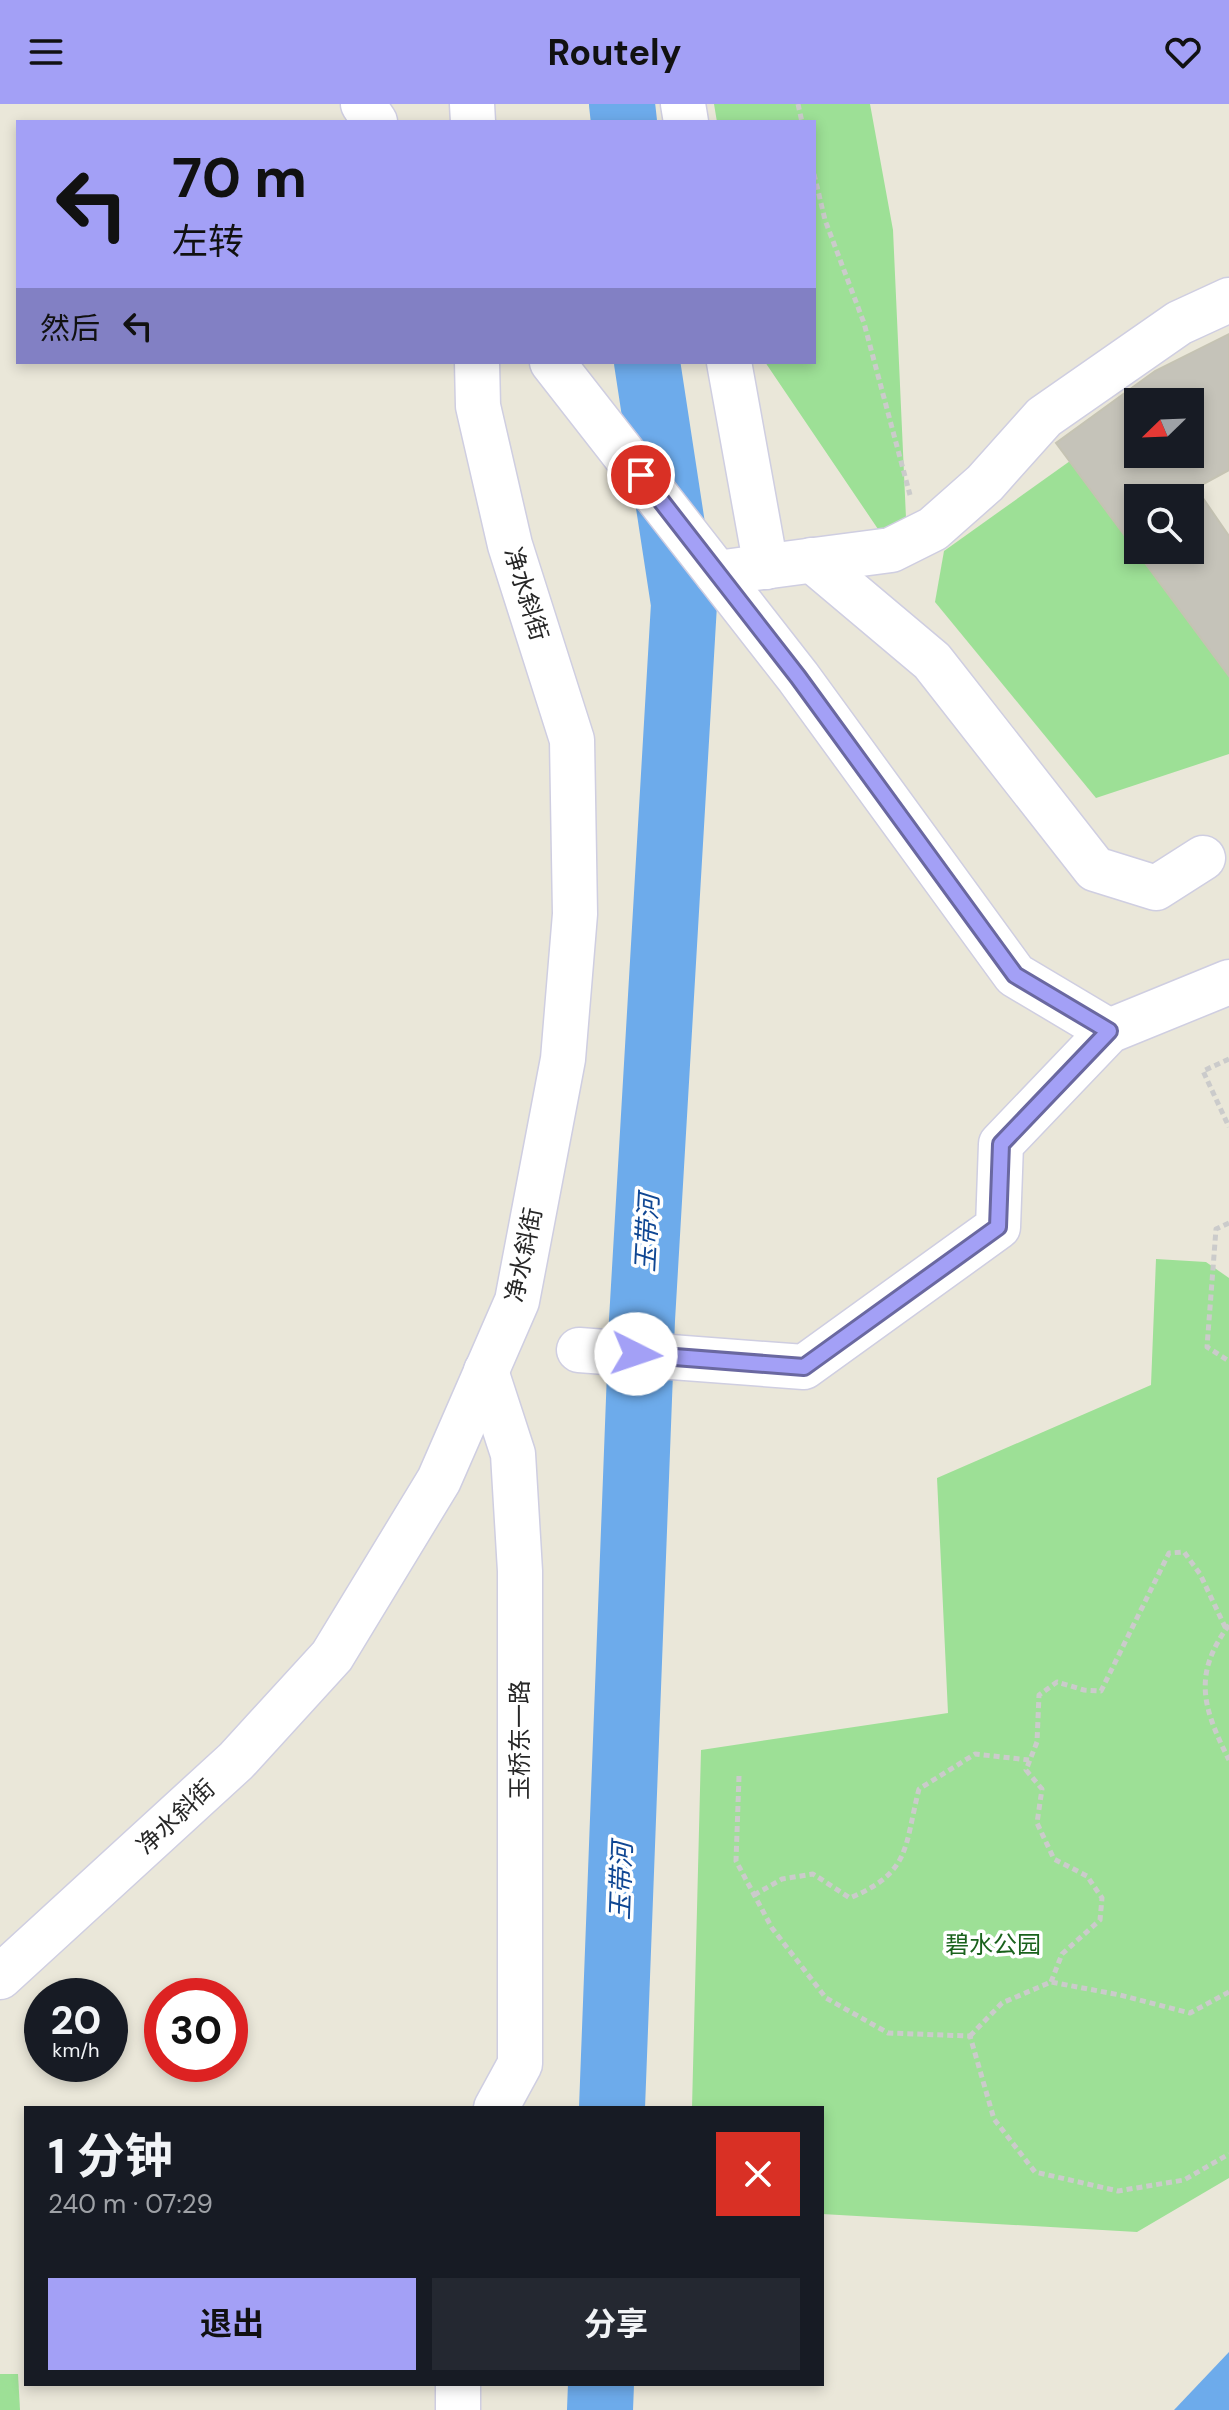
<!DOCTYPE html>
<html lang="zh">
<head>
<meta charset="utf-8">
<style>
	body { margin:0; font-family:"DM Sans","Noto Sans SC",sans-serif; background:#242831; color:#f1f3f6; height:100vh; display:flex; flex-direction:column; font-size:30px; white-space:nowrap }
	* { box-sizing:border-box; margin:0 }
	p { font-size:26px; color:#9ea1a6 }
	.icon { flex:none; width:44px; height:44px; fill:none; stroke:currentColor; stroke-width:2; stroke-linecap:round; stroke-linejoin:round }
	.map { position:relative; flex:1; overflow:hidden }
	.panel { position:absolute; left:24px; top:2002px; width:800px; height:280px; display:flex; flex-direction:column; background:#171b24; border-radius:0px; box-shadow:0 4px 12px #0003 }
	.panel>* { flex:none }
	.hud { position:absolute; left:16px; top:16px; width:800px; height:244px; border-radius:0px; box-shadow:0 4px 12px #0003; background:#a3a0f6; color:#111; overflow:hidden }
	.needle { width:52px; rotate:247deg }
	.controls { position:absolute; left:1124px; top:284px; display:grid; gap:16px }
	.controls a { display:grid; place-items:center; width:80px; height:80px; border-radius:0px; background:#171b24; box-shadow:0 4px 12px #0003; font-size:40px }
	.speed { position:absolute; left:24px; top:1874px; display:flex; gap:16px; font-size:40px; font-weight:700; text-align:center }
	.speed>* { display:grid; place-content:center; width:104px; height:104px; border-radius:50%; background:#171b24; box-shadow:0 4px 12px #0003; line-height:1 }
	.speed small { font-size:20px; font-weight:400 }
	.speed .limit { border:12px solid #d22; background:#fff; color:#111 }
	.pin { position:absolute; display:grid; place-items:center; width:68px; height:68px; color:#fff; margin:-34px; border:4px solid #fff; border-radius:50%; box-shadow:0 2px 8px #0007 }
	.me { position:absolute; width:88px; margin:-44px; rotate:94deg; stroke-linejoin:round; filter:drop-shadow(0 0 6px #0008) }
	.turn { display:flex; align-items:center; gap:28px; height:168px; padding:0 24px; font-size:36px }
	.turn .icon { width:104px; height:104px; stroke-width:2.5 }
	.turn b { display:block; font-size:56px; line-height:68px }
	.then { display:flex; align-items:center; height:76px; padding:0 24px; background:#0003; gap:16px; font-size:30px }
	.round { display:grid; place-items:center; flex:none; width:84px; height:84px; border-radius:0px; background:#242831 }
	.headline { display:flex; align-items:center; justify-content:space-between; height:136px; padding:0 24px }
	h1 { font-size:48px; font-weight:700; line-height:60px }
	.button { display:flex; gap:16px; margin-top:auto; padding:16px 24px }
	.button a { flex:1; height:92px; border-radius:0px; background:#a3a0f6; color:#111; font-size:32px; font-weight:700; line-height:92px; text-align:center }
	.button a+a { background:#242831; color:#f1f3f6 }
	header { display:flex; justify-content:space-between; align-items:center; height:104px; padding:0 24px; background:#a3a0f6; color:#111; font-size:36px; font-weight:700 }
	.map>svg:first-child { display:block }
	.green { fill:#9de096 }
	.water { fill:#6dabeb }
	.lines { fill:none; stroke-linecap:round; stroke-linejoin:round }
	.river { stroke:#6dabeb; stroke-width:66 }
	.building { fill:#c5c3b9; stroke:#c5c3b3; stroke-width:2; fill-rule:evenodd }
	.minor-casing { stroke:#cfcee1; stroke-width:47 }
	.path { stroke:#cbcbcb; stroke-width:5; stroke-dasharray:6 4; stroke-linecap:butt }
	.minor { stroke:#fff; stroke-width:44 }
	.route-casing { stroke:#6a68a0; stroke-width:20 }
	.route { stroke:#a3a0f6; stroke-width:14 }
	.labels { text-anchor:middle; stroke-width:7; stroke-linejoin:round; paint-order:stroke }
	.street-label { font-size:24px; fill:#272727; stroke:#fff }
	.park-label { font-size:24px; fill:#1a621c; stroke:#fff }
	.water-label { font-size:26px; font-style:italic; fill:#104793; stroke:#fff }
</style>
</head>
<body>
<header><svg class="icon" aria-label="menu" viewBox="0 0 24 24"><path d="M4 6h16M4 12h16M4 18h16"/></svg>Routely<svg class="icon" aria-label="heart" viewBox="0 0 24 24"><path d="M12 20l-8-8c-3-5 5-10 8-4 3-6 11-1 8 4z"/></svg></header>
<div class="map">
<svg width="1229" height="2306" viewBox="0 0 1229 2306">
	<rect width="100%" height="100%" fill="#eae7d9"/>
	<g class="green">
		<path d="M714 0H870L893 126 906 414 882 431 765 258H814V18H717Z"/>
		<path d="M1070 357 1229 571V650L1096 694 935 498 944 447Z"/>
		<path d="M1156 1155 1206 1158 1229 1174V2074L1137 2128 822 2110V2004H692L701 1646 948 1609 937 1374 1151 1281Z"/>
		<path d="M0 2270H18L20 2306H0Z"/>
	</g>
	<path class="water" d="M1229 2248V2306H1174Z"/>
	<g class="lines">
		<g class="river">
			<path d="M622 0 624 18"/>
			<path d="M612 2004 642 1216 684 500 647 258"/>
			<path d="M600 2306 601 2280"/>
		</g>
	</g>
	<path class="building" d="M1229 230V366L1196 384 1229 432V572L1056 339 1155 267ZM1138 298H1190V350H1138ZM1138 394H1190V446H1138Z"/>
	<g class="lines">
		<g class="minor-casing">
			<g id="minor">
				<path d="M363 0 375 18"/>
				<path d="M472 0 473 18"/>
				<path d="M683 0 686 18"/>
				<path d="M552 258 798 573 1015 871 1109 927"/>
				<path d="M729 258 766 463"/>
				<path d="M812 456 932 557 1095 765 1156 784 1203 754"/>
				<path d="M717 469 891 446 933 425 985 379 1044 313 1179 219 1229 196"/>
				<path d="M579 1246 804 1263 998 1123 1001 1040 1109 927 1229 878"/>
				<path d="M486 1267 513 1350 520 1467V1960L496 2004"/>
				<path d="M0 1873 236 1657 332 1552 439 1376 517 1197 563 955 575 810 572 636 510 441 478 302 477 258"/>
				<path d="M458 2306V2280"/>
			</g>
		</g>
		<g class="path">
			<path d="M798 0 802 18"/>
			<path d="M814 70 825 116 864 219 910 391"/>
			<path d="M1229 955 1203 967 1229 1023"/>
			<path d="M1229 1119 1216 1125 1207 1243 1229 1257"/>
			<path d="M1229 1521C1192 1571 1203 1604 1229 1656"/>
			<path d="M739 1672 736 1757 772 1824 826 1894 888 1929 970 1932 994 2015 1035 2068 1118 2087 1184 2076 1229 2050"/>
			<path d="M754 1791 782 1775 813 1770 850 1794C911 1768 904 1744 919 1685L975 1650 1029 1656"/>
			<path d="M1051 1878 1062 1850 1100 1816 1102 1794 1087 1772 1054 1755 1037 1719 1042 1685 1026 1666 1037 1638 1039 1591 1057 1578 1084 1586 1101 1587 1169 1449 1184 1448 1200 1470 1226 1525"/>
			<path d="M970 1932 1002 1899 1051 1878 1120 1891 1190 1909 1229 1888"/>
		</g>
		<use href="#minor" class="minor"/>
	</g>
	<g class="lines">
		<g class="route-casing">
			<path id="route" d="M636 1250 804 1263 998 1123 1001 1040 1109 927 1015 871 798 573 641 371"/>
		</g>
		<use href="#route" class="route"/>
	</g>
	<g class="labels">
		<g class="street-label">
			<text transform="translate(526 490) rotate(73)" y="8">净水斜街</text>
			<text transform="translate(524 1151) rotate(-78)" y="8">净水斜街</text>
			<text transform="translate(520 1636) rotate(-90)" y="8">玉桥东一路</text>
			<text transform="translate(176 1713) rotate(-43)" y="8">净水斜街</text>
		</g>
		<g class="park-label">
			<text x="993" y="1849">碧水公园</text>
		</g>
		<g class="water-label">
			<text transform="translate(647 1129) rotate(-87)" y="9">玉带河</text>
			<text transform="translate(621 1777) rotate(-88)" y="9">玉带河</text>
		</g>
	</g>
</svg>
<div class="controls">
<a><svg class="needle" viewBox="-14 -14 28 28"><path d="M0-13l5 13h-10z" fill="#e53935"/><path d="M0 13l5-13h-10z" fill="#9ea1a6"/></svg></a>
<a><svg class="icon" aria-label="search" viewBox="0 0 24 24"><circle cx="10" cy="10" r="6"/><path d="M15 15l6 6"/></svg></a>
</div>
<div class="speed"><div>20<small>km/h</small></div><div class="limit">30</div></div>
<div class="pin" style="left:641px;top:371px;background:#d93025"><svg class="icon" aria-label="arrive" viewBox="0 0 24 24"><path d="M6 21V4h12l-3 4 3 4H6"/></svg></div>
<svg class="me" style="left:636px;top:1250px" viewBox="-20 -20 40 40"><circle r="19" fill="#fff"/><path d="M0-13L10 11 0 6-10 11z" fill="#a3a0f6"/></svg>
<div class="hud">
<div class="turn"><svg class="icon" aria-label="left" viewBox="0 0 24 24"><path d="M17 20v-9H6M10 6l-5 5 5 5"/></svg><div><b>70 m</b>左转</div></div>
<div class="then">然后<svg class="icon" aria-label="left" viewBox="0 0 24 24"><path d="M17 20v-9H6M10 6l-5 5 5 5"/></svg></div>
</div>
<section class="panel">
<div class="headline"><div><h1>1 分钟</h1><p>240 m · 07:29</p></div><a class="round" style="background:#d93025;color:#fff"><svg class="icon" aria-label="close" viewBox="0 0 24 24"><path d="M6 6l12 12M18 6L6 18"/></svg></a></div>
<div class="button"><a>退出</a><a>分享</a></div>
</section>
</div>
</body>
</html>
